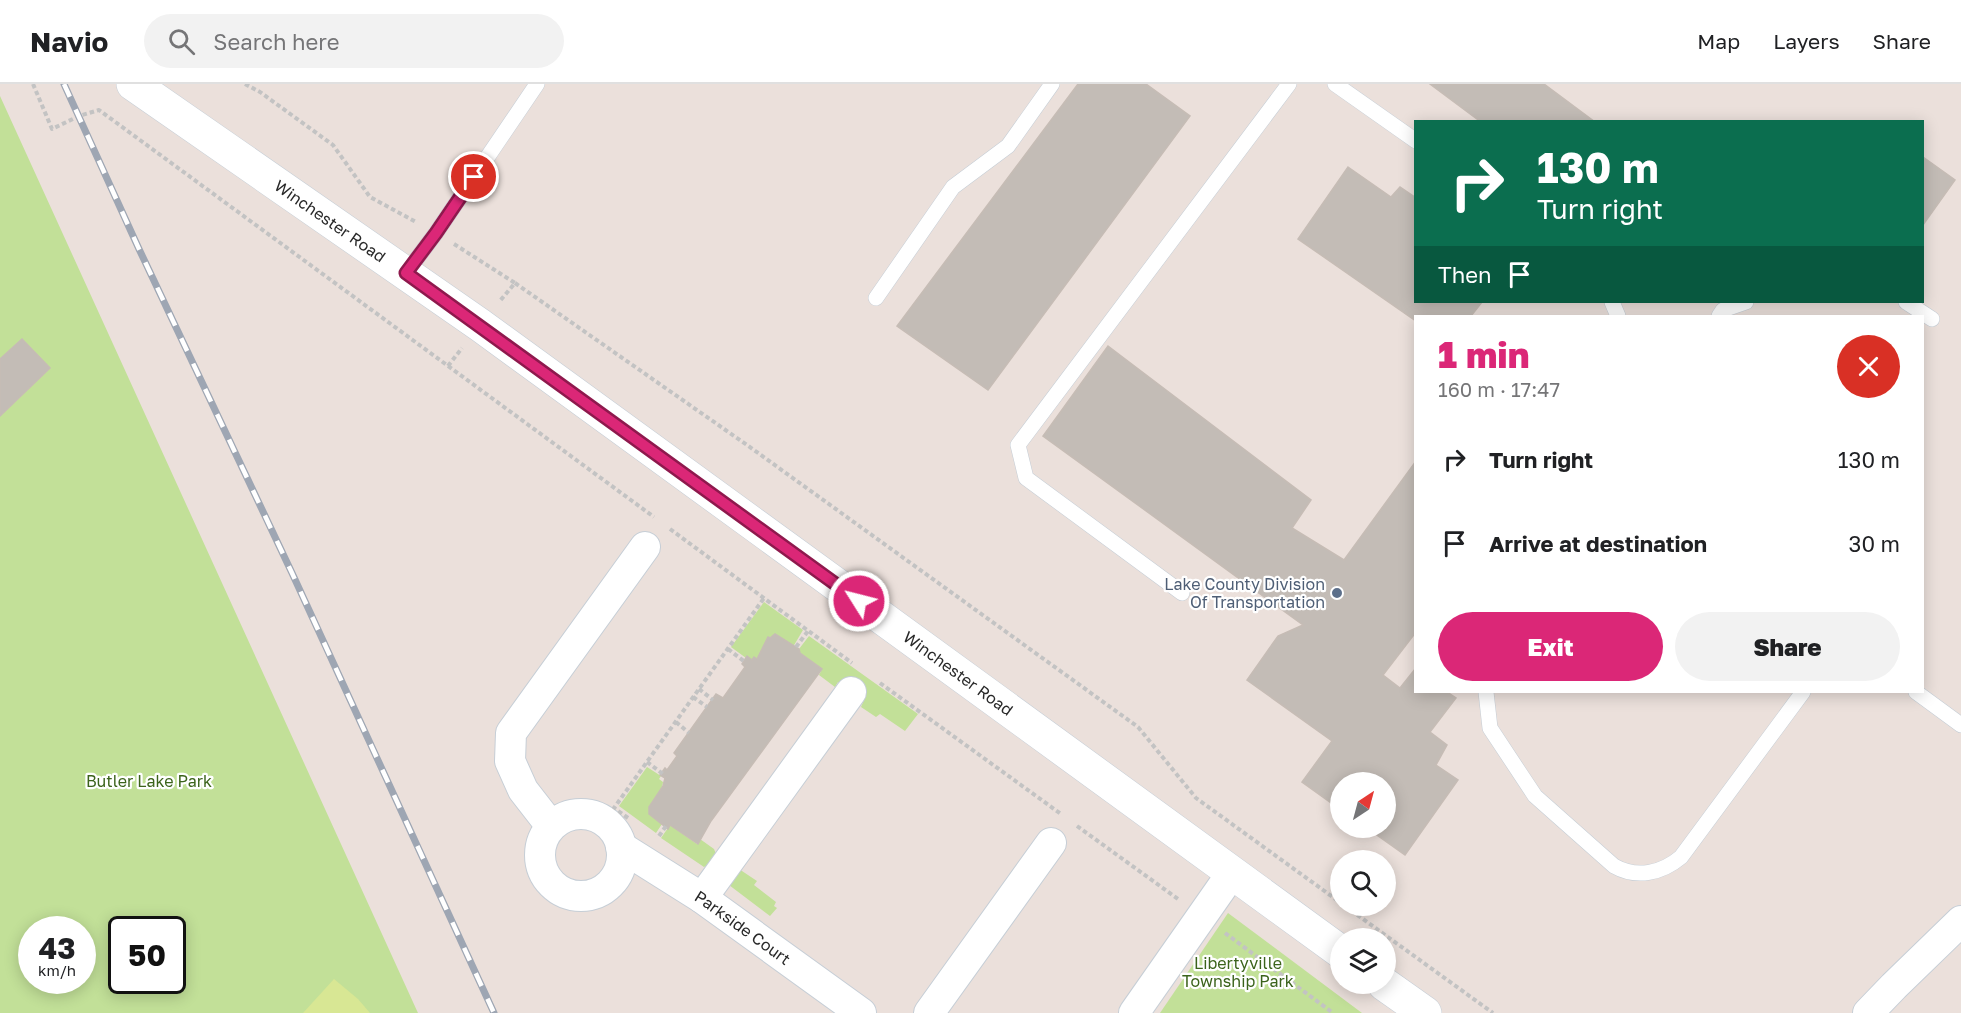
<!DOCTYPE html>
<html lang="en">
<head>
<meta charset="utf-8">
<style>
	body { margin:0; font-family:"Golos Text",sans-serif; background:#f2f2f2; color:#202124; height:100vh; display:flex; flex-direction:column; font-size:22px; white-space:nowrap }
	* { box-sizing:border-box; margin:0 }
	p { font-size:20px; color:#757577 }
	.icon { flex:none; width:33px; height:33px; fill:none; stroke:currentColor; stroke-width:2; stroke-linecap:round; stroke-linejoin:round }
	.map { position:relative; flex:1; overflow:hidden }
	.drawer { position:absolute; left:1414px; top:231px; width:510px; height:378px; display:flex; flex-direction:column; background:#fff; border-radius:0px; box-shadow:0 3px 15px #0003 }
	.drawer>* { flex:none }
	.hud { position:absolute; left:1414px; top:36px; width:510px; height:183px; border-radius:0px; box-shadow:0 3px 15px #0003; background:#0b6e4f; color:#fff; overflow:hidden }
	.needle { width:39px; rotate:36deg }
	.controls { position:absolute; left:1330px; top:688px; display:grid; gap:12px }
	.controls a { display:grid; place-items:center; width:66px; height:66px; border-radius:50%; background:#fff; box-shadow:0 3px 15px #0003; font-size:30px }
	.speed { position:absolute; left:18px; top:832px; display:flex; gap:12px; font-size:30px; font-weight:700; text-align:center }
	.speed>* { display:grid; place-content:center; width:78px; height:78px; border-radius:50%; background:#fff; box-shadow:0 3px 15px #0003; line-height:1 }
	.speed small { font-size:15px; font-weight:400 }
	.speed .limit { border:3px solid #111; border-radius:9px; background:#fff; color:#111 }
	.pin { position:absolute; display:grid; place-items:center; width:51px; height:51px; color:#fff; margin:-26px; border:3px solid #fff; border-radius:50%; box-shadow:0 2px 6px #0007 }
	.me { position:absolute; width:66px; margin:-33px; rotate:306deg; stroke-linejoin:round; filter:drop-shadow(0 0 4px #0008) }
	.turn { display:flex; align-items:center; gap:21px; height:126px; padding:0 24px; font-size:27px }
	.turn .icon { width:78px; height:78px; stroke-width:2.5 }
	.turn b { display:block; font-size:42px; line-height:51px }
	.then { display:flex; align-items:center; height:57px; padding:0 24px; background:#0003; gap:12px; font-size:22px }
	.round { display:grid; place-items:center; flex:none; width:63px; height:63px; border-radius:32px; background:#f2f2f2 }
	.summary { display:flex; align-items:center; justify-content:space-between; height:102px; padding:0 24px }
	h1 { font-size:36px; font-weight:800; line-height:45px; color:#db2777 }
	.button { display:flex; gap:12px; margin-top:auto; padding:12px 24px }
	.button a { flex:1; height:69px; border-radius:36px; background:#db2777; color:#fff; font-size:24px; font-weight:800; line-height:69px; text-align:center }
	.button a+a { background:#f2f2f2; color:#202124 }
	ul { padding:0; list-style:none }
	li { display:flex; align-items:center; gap:18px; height:84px; padding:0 24px }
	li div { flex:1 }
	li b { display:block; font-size:22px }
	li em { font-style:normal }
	header { display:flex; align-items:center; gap:36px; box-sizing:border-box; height:84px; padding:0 30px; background:#fff; border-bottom:2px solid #e0e0e0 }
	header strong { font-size:28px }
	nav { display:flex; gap:33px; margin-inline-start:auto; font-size:21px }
	.search { width:420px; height:54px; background:#f2f2f2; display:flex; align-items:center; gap:15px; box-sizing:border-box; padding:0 21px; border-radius:33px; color:#757577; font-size:22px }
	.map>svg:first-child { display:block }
	.green { fill:#c2e098; fill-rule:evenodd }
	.pitch { fill:#d8e794 }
	.building { fill:#c3bcb6; stroke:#c6bcb5; stroke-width:1.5 }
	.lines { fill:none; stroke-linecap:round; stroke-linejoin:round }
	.lane-casing { stroke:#c6ced6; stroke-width:16 }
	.street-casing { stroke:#c6ced6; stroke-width:32 }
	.secondary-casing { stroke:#c6ced6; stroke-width:34 }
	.path { stroke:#c3c3c3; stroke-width:4; stroke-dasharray:4.5 3; stroke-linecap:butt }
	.lane { stroke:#fff; stroke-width:15 }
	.street { stroke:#fff; stroke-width:30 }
	.secondary { stroke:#fff; stroke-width:33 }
	.rail-casing { stroke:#9ea6b3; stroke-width:7 }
	.rail { stroke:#fff; stroke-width:4.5; stroke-dasharray:14; stroke-linecap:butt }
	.route-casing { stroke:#8e194d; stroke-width:15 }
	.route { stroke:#db2777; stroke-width:10 }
	.service-dot { fill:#5c6f8a; stroke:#fff; stroke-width:2 }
	.labels { text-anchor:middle; stroke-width:4.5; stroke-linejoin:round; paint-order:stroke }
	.street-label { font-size:16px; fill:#292929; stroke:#fff }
	.service-label { font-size:16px; fill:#4e5e75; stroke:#fff; text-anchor:end }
	.park-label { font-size:16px; fill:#3b631b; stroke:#fff }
</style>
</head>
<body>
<header>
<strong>Navio</strong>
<div class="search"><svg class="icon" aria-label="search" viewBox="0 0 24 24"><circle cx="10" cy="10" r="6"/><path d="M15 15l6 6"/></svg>Search here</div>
<nav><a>Map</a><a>Layers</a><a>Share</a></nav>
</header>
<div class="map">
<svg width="1961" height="929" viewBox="0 0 1961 929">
	<rect width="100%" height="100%" fill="#ebe0db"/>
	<g class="green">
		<path d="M0 12 418 929H0ZM32 846H82V897H32ZM122 846H172V897H122Z"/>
		<path d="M764 518 803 546 793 563 775 550 770 554 768 553 757 575 752 576 747 572 746 574 731 563Z"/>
		<path d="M809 552 918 630 905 647 880 630 876 633 861 623 864 616 838 598 835 603 819 591 822 585 800 569 799 565Z"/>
		<path d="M647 683 661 692 659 695 663 698C662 710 649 717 650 730L662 740 656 749 619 722Z"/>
		<path d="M670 741 697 760 700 755 714 765 716 770 710 779 704 783 661 754Z"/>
		<path d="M739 785 757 797 754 801 776 818 774 822 777 824 770 832 729 801Z"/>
		<path d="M1228 829 1362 929H1160Z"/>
	</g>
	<path class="pitch" d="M334 895 358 915 370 929H303Z"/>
	<g class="building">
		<path d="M1078 0H1146L1190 32 988 306 897 242Z"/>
		<path d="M1430 0H1544L1595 38H1481Z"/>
		<path d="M1923 73 1955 96 1923 141Z"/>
		<path d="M1348 83 1391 113 1400 103 1416 114V218H1482L1471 232H1416V237L1298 155Z"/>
		<path d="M22 255 50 284 0 332V275Z"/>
		<path d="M1108 262 1311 416 1292 444 1344 476 1416 377V548L1383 591 1400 604 1416 584V608H1447L1456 614 1430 648 1447 661 1436 681 1458 696 1405 771 1367 744H1386V699H1341V726L1302 698 1332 657 1247 596 1278 552 1303 541 1043 352Z"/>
		<path d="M775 550 799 565 800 569 822 585 711 737 698 760 670 741 668 745 649 730V723L663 702 665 694 660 691 665 684 667 686 677 672 674 669 716 610 723 614 745 583 742 580 747 572 752 576 754 573 757 575 768 553 770 554Z"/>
	</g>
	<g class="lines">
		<g class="lane-casing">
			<g id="lane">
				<path d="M1335 0 1416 57"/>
				<path d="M406 189 436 149 537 0"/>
				<path d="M876 214 953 103 1008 62 1052 0"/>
				<path d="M1612 218 1618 232"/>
				<path d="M1906 218 1932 235"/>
				<path d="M1719 232 1723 226 1746 218"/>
				<path d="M1182 509 1026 394 1018 361 1289 0"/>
				<path d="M1486 608 1490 644 1535 712 1614 782C1637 795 1662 789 1681 773L1803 608"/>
				<path d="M1916 608 1961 641"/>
			</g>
		</g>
		<g class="street-casing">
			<g id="street">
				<circle cx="581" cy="771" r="41"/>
				<path d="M551 742 523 706 510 677 511 649 645 463"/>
				<path id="s1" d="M621 763 702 814 861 929"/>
				<path d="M702 814 851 608"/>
				<path d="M929 929 1051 759"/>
				<path d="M1134 929 1232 789"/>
				<path d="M1868 929 1894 902 1961 837"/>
			</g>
		</g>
		<g class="secondary-casing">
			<g id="secondary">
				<path id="s2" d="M133 0 480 241 1341 868"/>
				<path d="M1384 900 1425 929"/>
			</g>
		</g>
		<g class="path">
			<path d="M33 0 52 45 79 32 99 26 654 433"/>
			<path d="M245 0 260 8 333 61 370 113 416 138"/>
			<path d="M454 160 515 199 499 218"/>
			<path d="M515 199 747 361 1138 643 1196 714 1341 819"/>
			<path d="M448 282 462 264"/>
			<path d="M670 445 852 579"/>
			<path d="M796 563 808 547"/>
			<path d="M728 565 745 578"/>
			<path d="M880 599 1061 730"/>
			<path d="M699 605 713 616"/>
			<path d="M693 613 707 623"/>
			<path d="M676 638 689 649"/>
			<path d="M647 678 663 690"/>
			<path d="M628 734 614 724 764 514"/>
			<path d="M1077 742 1178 815"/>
			<path d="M659 752 666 742"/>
			<path d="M1345 822 1493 929"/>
			<path d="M1225 849 1333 929"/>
		</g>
		<use href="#lane" class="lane"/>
		<use href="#street" class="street"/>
		<use href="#secondary" class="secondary"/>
		<g class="rail-casing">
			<path id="rail" d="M64 0 139 165 292 489 494 929"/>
		</g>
		<use href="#rail" class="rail"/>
	</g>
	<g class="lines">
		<g class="route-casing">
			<path id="route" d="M474 93 436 149 406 189 859 517"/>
		</g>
		<use href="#route" class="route"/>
	</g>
	<circle class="service-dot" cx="1337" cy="509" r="6"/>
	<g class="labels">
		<g class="street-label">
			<text dy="6" stroke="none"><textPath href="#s2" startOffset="240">Winchester Road</textPath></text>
			<text dy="6" stroke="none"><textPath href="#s2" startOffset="1014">Winchester Road</textPath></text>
			<text dy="6" stroke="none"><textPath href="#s1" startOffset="146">Parkside Court</textPath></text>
		</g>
		<g class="service-label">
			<text x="1325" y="506">Lake County Division<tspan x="1325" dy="18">Of Transportation</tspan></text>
		</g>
		<g class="park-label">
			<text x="149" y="703">Butler Lake Park</text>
			<text x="1238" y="885">Libertyville<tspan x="1238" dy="18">Township Park</tspan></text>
		</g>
	</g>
</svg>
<div class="controls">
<a><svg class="needle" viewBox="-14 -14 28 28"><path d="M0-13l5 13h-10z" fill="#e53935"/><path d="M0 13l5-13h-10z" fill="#757577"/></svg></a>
<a><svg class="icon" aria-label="search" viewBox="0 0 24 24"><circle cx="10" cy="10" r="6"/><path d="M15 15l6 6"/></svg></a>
<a><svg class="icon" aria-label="layers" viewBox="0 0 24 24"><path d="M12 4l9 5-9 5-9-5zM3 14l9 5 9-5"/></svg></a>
</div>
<div class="speed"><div>43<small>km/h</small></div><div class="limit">50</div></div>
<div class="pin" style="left:474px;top:93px;background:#d93025"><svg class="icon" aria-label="arrive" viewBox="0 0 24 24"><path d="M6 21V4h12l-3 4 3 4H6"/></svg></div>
<svg class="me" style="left:859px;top:517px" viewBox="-20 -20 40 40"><circle r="17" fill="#db2777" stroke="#fff" stroke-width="3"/><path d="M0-11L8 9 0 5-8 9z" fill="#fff"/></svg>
<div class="hud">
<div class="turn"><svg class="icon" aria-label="right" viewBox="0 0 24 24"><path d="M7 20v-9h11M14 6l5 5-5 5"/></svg><div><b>130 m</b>Turn right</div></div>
<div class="then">Then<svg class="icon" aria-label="arrive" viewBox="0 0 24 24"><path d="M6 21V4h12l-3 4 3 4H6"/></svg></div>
</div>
<section class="drawer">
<div class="summary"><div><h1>1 min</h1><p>160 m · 17:47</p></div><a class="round" style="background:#d93025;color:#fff"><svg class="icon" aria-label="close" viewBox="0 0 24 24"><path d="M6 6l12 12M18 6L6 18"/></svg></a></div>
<ul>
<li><svg class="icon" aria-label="right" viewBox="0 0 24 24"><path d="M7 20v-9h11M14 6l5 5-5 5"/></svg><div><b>Turn right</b></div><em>130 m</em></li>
<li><svg class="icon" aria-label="arrive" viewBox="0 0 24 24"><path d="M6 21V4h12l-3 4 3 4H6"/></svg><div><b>Arrive at destination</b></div><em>30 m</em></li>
</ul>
<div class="button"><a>Exit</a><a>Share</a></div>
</section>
</div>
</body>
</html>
